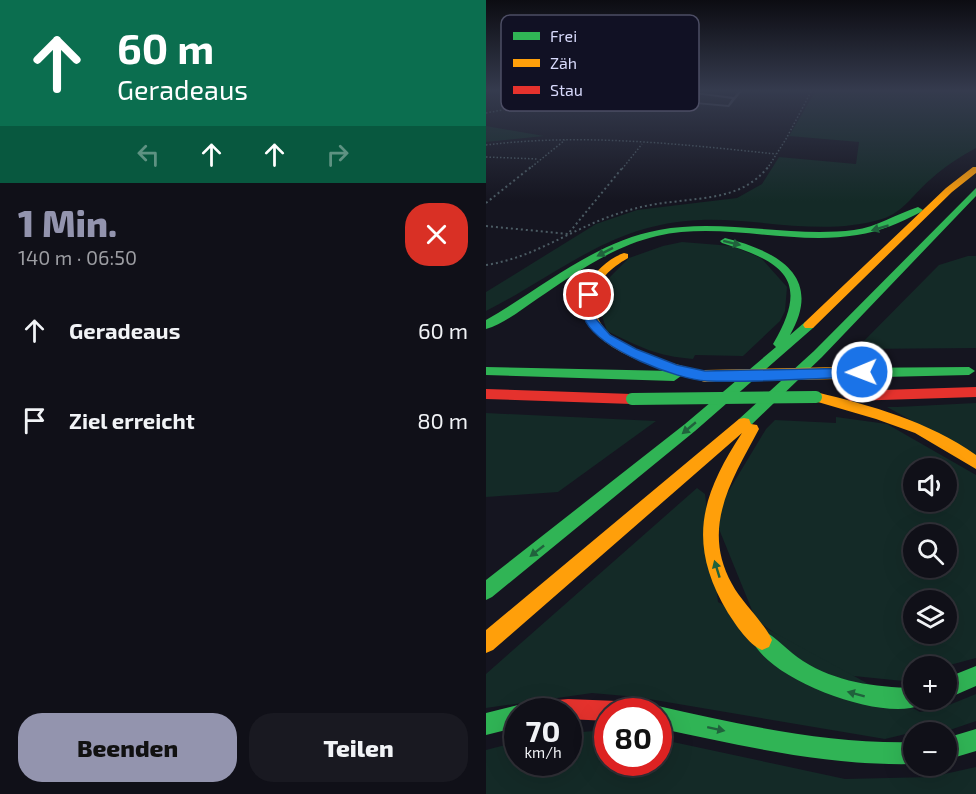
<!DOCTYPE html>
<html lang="de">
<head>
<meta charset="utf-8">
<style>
	body { margin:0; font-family:"Exo 2",sans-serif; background:#191921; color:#f1f3f6; height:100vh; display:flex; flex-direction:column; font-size:22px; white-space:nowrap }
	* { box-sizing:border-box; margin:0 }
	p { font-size:20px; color:#9c9da2 }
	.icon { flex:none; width:33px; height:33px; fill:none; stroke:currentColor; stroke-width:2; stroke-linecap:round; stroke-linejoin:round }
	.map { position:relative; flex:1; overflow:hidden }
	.side { display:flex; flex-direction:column; background:#101018; width:486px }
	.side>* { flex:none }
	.hud { background:#0b6e4f; color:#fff; overflow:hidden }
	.tools { position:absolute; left:417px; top:458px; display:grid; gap:12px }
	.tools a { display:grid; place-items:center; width:54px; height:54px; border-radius:50%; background:#101018; box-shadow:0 6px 24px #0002,0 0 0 2px #303037; font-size:30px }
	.speed { position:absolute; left:18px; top:698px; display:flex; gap:12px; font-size:30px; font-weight:700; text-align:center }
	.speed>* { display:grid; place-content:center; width:78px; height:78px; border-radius:50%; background:#101018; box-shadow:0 6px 24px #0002,0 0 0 2px #303037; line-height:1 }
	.speed small { font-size:15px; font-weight:400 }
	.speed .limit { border:9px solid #d22; background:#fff; color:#111 }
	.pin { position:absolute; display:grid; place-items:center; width:51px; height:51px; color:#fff; margin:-26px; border:3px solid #fff; border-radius:50%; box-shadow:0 2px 6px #0007 }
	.me { position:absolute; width:66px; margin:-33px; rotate:269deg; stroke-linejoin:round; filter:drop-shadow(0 0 4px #0008) }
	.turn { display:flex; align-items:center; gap:21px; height:126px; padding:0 18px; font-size:27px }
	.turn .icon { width:78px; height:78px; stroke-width:2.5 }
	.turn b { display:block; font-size:42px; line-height:51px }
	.lanes { display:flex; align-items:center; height:57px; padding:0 18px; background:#0003; justify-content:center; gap:30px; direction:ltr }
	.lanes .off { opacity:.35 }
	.round { display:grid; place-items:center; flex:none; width:63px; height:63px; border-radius:24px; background:#191921 }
	.summary { display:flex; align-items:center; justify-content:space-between; height:102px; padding:0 18px }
	h1 { font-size:36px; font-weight:800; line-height:45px; color:#9394ae }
	.cta { display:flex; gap:12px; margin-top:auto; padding:12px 18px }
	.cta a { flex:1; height:69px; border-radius:24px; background:#9394ae; color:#111; font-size:24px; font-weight:800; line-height:69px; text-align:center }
	.cta a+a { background:#191921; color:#f1f3f6 }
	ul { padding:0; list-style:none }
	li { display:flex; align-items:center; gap:18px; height:90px; padding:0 18px }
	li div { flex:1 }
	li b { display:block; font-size:22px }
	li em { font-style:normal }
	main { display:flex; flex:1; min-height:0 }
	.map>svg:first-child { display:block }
	.green { fill:#142a27; fill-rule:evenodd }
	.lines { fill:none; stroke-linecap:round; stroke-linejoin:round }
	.path-far1 { stroke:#4b5b63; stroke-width:1.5; stroke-dasharray:1.5 2; stroke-linecap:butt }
	.path { stroke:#4b5b63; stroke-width:2; stroke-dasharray:2 3; stroke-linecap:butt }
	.lane { fill:#4b4d5f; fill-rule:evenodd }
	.fast { fill:#30b455; fill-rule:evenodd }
	.slow { fill:#ff9f0a; fill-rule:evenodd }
	.jam { fill:#e5322d; fill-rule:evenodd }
	.fast-bridge { stroke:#30b455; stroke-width:12 }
	.slow-bridge { stroke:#ff9f0a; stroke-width:12 }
	.oneway { fill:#20623c }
	.route { fill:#1a73e8; stroke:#114b97; stroke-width:1.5 }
	.key { fill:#111124; stroke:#4c4d64; stroke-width:1.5 }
	.key-label { font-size:16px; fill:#d7d9fb }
</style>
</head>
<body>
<main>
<section class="side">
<div class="hud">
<div class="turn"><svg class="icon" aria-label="ahead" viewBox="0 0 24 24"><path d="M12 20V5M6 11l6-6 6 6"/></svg><div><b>60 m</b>Geradeaus</div></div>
<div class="lanes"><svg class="icon off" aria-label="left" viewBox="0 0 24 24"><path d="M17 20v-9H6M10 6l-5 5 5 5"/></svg><svg class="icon" aria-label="ahead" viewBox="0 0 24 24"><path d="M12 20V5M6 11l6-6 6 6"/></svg><svg class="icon" aria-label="ahead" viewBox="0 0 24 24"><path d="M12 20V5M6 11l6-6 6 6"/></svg><svg class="icon off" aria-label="right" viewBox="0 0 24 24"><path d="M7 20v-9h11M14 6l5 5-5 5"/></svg></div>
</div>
<div class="summary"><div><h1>1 Min.</h1><p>140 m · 06:50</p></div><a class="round" style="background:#d93025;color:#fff"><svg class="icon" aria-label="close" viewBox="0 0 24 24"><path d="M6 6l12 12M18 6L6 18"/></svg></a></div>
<ul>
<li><svg class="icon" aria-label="ahead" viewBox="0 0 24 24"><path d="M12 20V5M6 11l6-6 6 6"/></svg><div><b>Geradeaus</b></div><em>60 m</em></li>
<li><svg class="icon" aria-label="arrive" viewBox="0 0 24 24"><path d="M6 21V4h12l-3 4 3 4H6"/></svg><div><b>Ziel erreicht</b></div><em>80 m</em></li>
</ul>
<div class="cta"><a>Beenden</a><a>Teilen</a></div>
</section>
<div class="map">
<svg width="490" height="794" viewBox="0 0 490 794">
	<rect width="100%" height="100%" fill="#151520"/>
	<g class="green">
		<path d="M330 90H490V148C475 156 458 167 445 179 429 192 417 213 396 219 336 237 276 218 215 220 126 223 75 273 0 311V292L110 224 151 210 251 198 276 184 293 157 370 164 373 142 303 136Z"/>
		<path d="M0 126 58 136 0 142Z"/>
		<path d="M196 242 246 246 275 258 301 287 299 311 294 321 257 356 209 355 207 359C170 356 154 347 121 331L110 298 114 287 143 258 177 246Z"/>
		<path d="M482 256H490V348L370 349 453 265Z"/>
		<path d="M490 403V456L401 407H411Z"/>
		<path d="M0 413 170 421 72 492 0 497Z"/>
		<path d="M350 417 401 424 490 475V658L460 666H428L427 682 348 674 270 620 233 529 236 502 280 429 289 420 350 423ZM428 468H460V501H428ZM428 534H460V567H428ZM428 600H460V633H428Z"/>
		<path d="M211 488 219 494 232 602 434 712 458 707 490 694V721L458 732H428L399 739 151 697 106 693 0 708V674Z"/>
		<path d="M121 730 122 762H172L173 739 359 779 445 777 490 767V794H0V750L31 742 32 762H82L83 733Z"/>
	</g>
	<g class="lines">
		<g class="path-far1">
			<path d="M411 90 430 92 437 90"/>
			<path d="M0 113 16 110"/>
			<path d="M0 145C97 133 193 144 290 154"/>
			<path d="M0 157 52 159"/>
			<path d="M43 169 79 140"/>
			<path d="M136 169 156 144"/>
			<path d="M281 169 300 139 326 90"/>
		</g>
		<g class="path">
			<path d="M0 203 45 167"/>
			<path d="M0 226 82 234 137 167"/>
			<path d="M0 265C47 258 84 230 128 215 147 208 166 204 186 202 222 197 257 198 282 167"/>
		</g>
		<path class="lane" d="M60 90H73L242 105 246 99 181 90H191L248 97 253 90H257L243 107Z"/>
		<g class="fast">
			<path d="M490 188V196L336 357 263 427H253L251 423 253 419 328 351Z"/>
			<path d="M432 207 437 210 435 212C415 222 394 232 371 235 305 246 237 221 171 236 127 246 88 274 51 299 36 309 18 324 0 329V320C56 288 108 242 173 230 237 218 303 238 368 230 391 227 410 214 432 207Z"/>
			<path d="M239 238C291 251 338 276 304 335L319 322H327L329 325 327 328 209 431 6 597 0 600V580L199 424 290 347 287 344C325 280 298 262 236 243L234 241Z"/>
			<path d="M0 367 188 371 195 376 188 381 0 375Z"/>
			<path d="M483 367 489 371 483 375 354 378 348 373 354 368Z"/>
			<path d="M276 630C291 637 302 652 317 661 350 682 388 687 428 688V699H438L435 705C396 722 283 680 266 640L269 633Z"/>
			<path d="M490 666V686L460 699H459L460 678Z"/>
			<path d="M32 705 40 711H32V727L0 735V713Z"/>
			<path d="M172 706C257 725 340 744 428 742V764C340 766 257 746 172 728V711H164Z"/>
			<path d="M490 729V751L460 760V738Z"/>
		</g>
		<g class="slow">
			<path d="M487 167H490V173L466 192 327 328H319L317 325 319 322 460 188Z"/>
			<path d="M138 253 142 254V258C125 268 110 280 109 301 107 350 189 363 224 373L226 376 224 379 219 381C181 371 74 346 101 286 108 272 123 258 138 253Z"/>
			<path d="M330 392C386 406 442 421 490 455V469L429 433 390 419 325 400 323 397 325 394Z"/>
			<path d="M258 418 263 419 265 424 271 425 273 429C247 478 214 527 246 584 256 603 278 622 286 640L283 647 276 650C262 644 250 625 242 613 201 544 214 497 256 433L7 650 0 653V630L253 419Z"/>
		</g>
		<g class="jam">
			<path d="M490 387V397L364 401 357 396 364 391Z"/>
			<path d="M0 389 146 394 153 399 146 404 0 399Z"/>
			<path d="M82 699 131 701 138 704 141 711H122V721L82 719V711H51L54 704 61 701Z"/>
		</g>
		<path class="fast-bridge" d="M146 399 330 397"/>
		<path class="slow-bridge" d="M219 376 354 373"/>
	</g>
	<defs><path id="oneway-solid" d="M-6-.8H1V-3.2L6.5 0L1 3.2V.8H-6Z" transform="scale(1.5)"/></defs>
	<g class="oneway">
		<use href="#oneway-solid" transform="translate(394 228) rotate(163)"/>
		<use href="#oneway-solid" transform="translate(246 243) rotate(14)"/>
		<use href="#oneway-solid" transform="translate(119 252) rotate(153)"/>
		<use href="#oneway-solid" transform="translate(203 428) rotate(140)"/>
		<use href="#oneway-solid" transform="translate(51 551) rotate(142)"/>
		<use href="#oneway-solid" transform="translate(231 569) rotate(-107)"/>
		<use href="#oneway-solid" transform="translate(370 694) rotate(-165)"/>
		<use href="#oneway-solid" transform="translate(230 729) rotate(12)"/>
	</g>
	<linearGradient id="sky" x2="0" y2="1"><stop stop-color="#0c0c12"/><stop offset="0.45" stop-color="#353b4e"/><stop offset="1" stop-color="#353b4e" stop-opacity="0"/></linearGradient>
	<rect width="490" height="201" fill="url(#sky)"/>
	<path class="route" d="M103 291 108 295V312L111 320 124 335 150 349 191 365 219 371 376 368 383 372 376 377C327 378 270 383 221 381 189 379 116 350 100 322 96 313 97 304 97 295Z"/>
	<rect x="15" y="15" width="198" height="96" rx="9" class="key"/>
	<rect x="27" y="32" width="27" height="8" fill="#30b455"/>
	<rect x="27" y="59" width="27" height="8" fill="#ff9f0a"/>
	<rect x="27" y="86" width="27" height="8" fill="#e5322d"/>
	<g class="key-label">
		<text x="64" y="42">Frei</text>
		<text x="64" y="69">Zäh</text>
		<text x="64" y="96">Stau</text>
	</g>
</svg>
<div class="tools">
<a><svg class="icon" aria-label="sound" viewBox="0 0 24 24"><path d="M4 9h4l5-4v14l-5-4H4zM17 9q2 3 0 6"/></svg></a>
<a><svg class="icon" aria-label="search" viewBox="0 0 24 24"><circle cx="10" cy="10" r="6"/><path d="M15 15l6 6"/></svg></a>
<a><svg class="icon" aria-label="layers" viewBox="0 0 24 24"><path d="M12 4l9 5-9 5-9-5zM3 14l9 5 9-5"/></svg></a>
<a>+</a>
<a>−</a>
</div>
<div class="speed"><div>70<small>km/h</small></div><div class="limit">80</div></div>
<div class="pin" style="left:103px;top:295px;background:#d93025"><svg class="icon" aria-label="arrive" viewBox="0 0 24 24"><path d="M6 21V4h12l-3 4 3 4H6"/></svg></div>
<svg class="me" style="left:376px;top:372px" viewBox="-20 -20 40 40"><circle r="17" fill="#1a73e8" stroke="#fff" stroke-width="3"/><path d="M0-11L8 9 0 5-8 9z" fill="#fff"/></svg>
</div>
</main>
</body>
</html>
